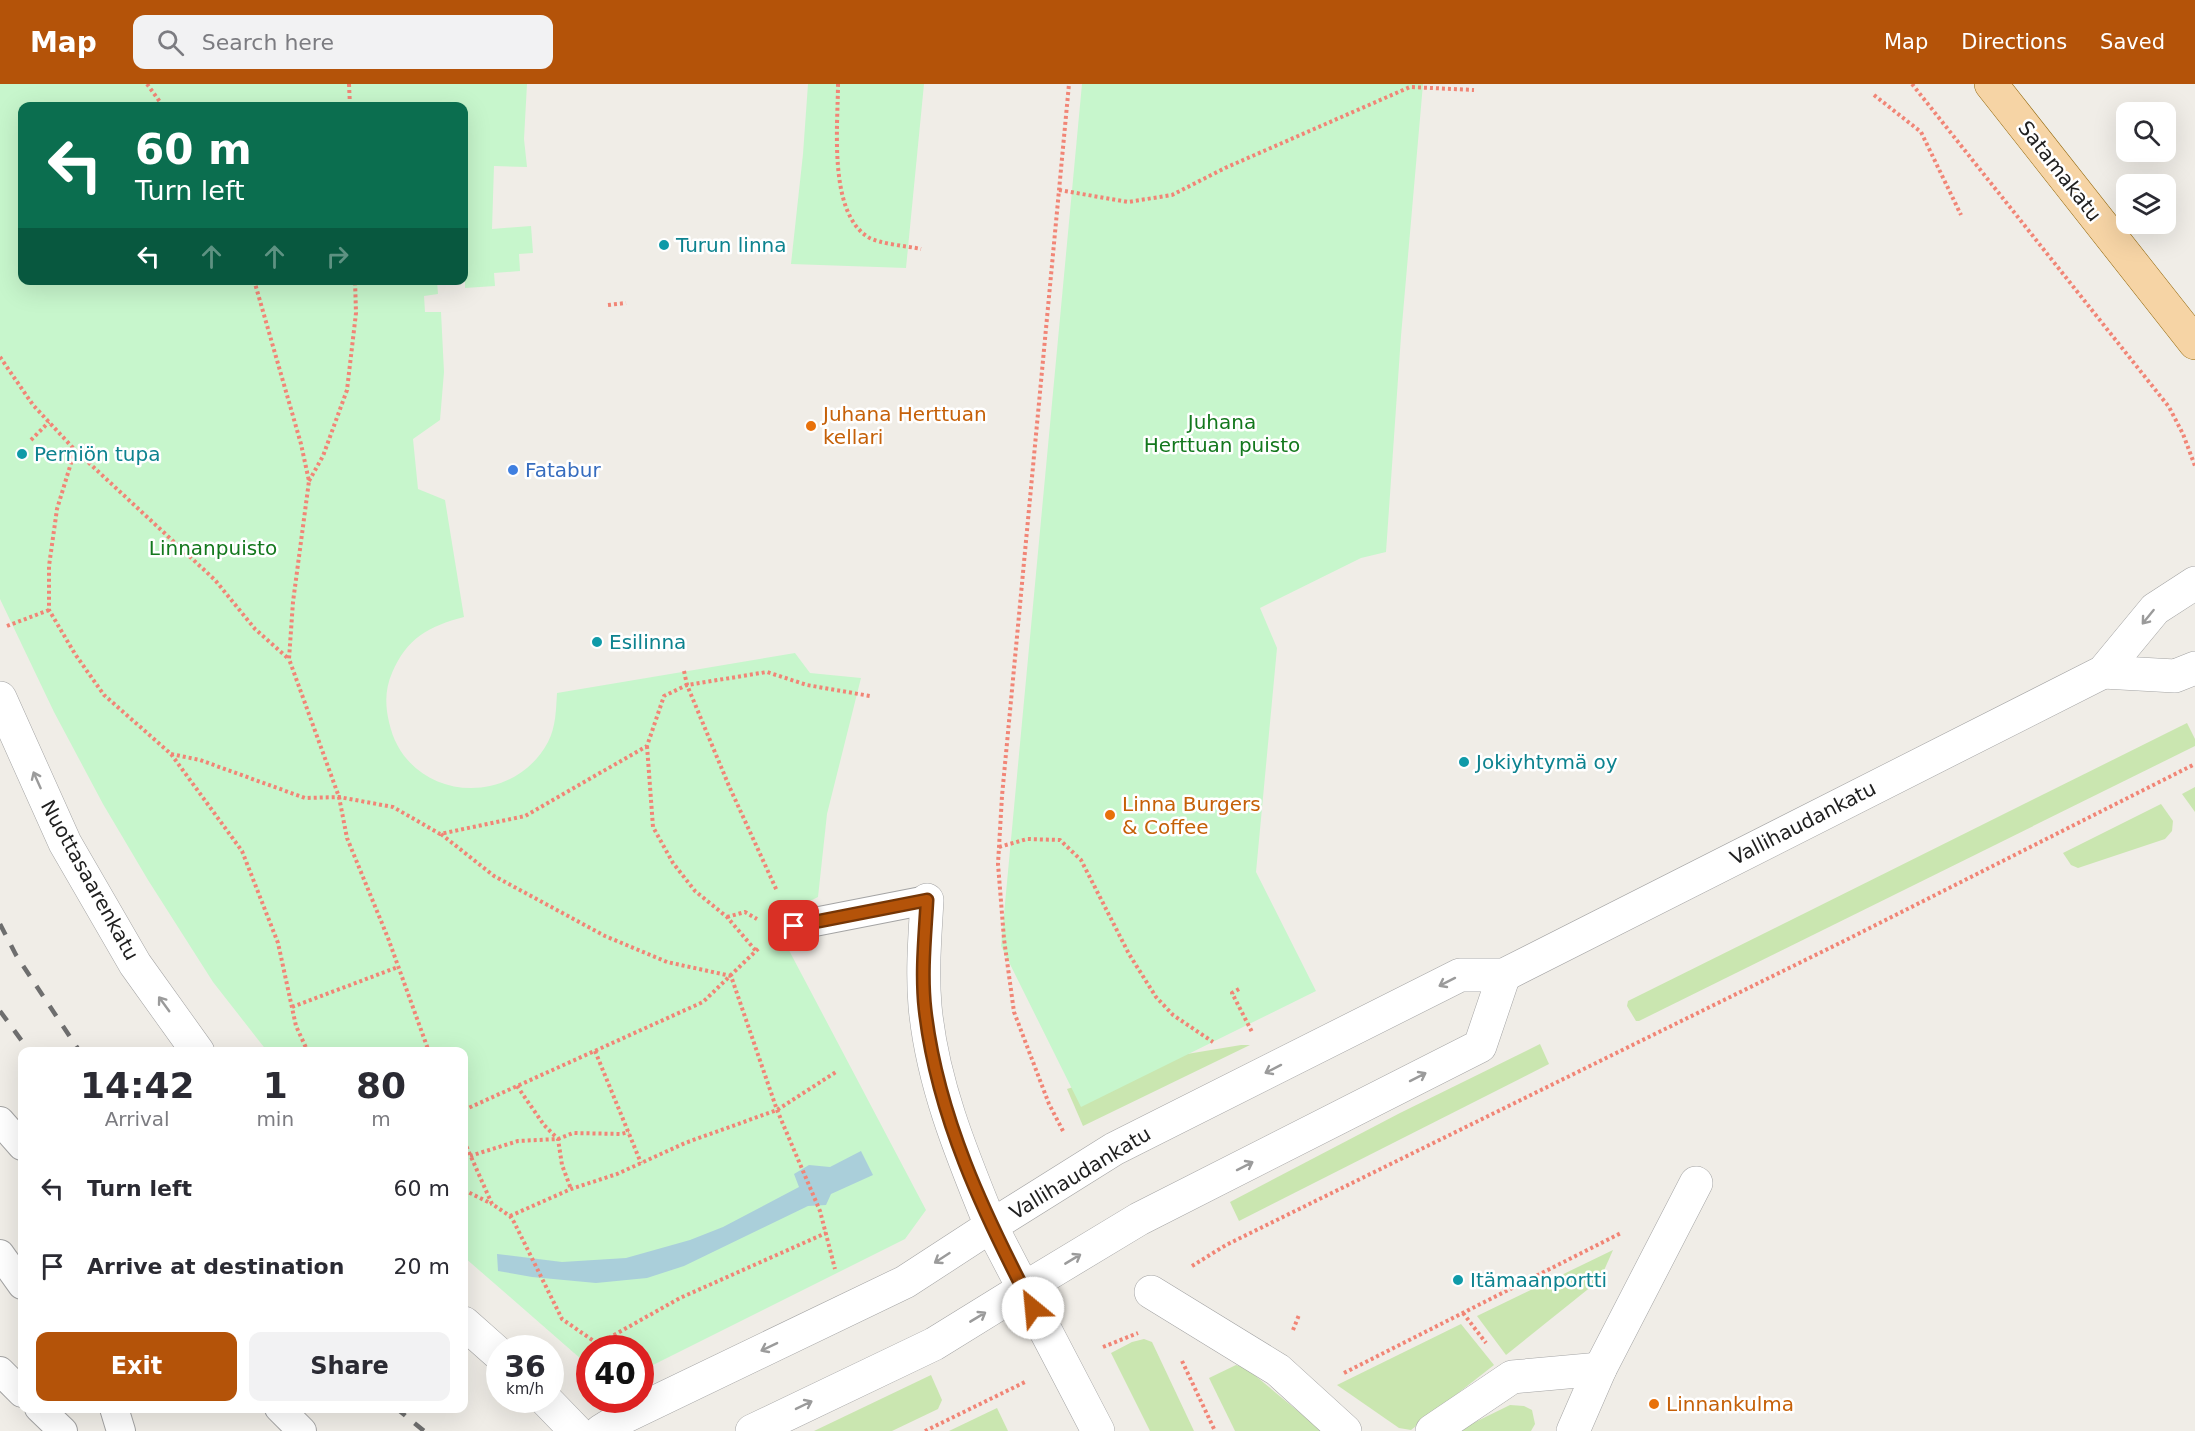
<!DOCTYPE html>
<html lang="en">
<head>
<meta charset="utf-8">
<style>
	body { margin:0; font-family:"DejaVu Sans",sans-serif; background:#f2f2f3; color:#2b2b33; height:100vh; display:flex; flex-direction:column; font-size:22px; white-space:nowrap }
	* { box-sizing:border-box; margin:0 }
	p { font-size:20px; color:#7c7c81 }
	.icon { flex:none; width:33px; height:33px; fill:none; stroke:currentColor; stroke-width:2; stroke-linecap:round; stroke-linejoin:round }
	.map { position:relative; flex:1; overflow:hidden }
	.side { position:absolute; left:18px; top:963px; width:450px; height:366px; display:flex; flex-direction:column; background:#fff; border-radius:12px; box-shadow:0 6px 24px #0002 }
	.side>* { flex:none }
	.banner { position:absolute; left:18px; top:18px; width:450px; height:183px; border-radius:12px; box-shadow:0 6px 24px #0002; background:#0b6e4f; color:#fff; overflow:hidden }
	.fabs { position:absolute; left:2116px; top:18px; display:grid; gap:12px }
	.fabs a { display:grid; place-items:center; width:60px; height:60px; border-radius:12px; background:#fff; box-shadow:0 6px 24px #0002; font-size:30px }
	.speed { position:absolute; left:486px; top:1251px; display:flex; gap:12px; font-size:30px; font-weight:700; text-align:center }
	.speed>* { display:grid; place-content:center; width:78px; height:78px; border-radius:50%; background:#fff; box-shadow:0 6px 24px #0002; line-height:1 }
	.speed small { font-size:15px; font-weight:400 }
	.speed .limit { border:9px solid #d22; background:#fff; color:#111 }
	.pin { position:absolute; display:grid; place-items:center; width:51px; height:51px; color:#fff; margin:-26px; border-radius:12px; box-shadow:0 3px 9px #0006 }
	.me { position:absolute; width:66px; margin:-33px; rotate:332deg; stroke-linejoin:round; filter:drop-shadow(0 0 4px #0008) }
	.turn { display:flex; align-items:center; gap:21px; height:126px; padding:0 18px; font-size:27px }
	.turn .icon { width:78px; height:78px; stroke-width:2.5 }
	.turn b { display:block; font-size:42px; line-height:51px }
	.lanes { display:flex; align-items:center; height:57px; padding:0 18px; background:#0003; justify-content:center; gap:30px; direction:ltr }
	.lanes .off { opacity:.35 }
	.eta { display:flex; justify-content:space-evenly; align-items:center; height:102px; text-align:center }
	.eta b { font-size:36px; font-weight:600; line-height:42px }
	.button { display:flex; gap:12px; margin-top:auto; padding:12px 18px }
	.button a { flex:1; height:69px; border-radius:12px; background:#b45309; color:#fff; font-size:24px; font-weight:600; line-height:69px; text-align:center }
	.button a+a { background:#f2f2f3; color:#2b2b33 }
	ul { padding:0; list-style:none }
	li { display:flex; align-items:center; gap:18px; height:78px; padding:0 18px }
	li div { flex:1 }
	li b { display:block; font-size:22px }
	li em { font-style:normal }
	header { display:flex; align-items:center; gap:36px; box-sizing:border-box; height:84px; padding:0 30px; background:#b45309; color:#fff }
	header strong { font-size:28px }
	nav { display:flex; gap:33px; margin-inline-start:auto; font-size:21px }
	.search { width:420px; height:54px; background:#f2f2f3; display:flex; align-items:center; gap:15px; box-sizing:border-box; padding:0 21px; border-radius:12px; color:#7c7c81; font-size:22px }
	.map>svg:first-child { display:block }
	.grass { fill:#cae6b0 }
	.park { fill:#c7f6cc }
	.water { fill:#aacfda }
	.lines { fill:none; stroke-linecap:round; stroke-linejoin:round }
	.service-casing { stroke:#a4a4a4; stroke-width:30 }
	.pedestrian-casing { stroke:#a4a4a4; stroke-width:34 }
	.minor-casing { stroke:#a4a4a4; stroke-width:34 }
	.tertiary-casing { stroke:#a4a4a4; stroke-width:34 }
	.primary-casing { stroke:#92670a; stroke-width:34 }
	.path { stroke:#f18576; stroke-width:4; stroke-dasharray:3 3; stroke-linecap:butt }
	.service { stroke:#fff; stroke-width:28 }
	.pedestrian { stroke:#fff; stroke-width:33 }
	.minor { stroke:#fff; stroke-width:33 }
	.tertiary { stroke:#fff; stroke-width:33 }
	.primary { stroke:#f6d4a5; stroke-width:33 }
	.rail { stroke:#6e6e6e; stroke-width:4.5; stroke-dasharray:12 12; stroke-linecap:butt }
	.oneway { stroke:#9b9b9b }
	.route-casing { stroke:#753606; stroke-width:15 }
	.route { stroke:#b45309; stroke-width:10 }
	.culture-dot { fill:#0f9aa8; stroke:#fff; stroke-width:2 }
	.food-dot { fill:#e8710a; stroke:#fff; stroke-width:2 }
	.shop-dot { fill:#3f7fe0; stroke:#fff; stroke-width:2 }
	.labels { text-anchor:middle; stroke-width:5; stroke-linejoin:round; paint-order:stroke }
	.street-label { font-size:20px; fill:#202020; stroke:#fff }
	.culture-label { font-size:20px; fill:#0d838f; stroke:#fff; text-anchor:start }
	.food-label { font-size:20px; fill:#c56008; stroke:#fff; text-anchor:start }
	.park-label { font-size:20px; fill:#13781d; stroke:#fff }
	.shop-label { font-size:20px; fill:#366cbe; stroke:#fff; text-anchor:start }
</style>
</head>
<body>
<header>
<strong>Map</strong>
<div class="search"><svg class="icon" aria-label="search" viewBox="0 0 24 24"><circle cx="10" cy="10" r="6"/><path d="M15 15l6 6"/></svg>Search here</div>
<nav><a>Map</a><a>Directions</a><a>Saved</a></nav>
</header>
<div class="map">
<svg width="2195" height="1347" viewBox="0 0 2195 1347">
	<rect width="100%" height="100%" fill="#f0ede7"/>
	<g class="grass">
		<path d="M2187 639 2195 655V662L1639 937H1636L1627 922 1628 917Z"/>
		<path d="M2195 703V728L2182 710Z"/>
		<path d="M2161 720 2173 737 2172 747 2165 755 2078 784 2071 781 2063 769Z"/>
		<path d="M1540 960 1549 980 1239 1137 1230 1118 1400 1029Z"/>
		<path d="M1241 961H1250L1083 1042 1067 1005 1163 974Z"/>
		<path d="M1613 1166 1602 1191 1592 1202 1506 1271 1477 1232Z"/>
		<path d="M1461 1240 1494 1281 1411 1346 1399 1344 1337 1301Z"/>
		<path d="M1144 1255 1152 1258 1194 1347H1150L1111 1269 1132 1258Z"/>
		<path d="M1236 1281 1246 1284 1322 1347H1235L1209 1294Z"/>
		<path d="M931 1291 942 1316 938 1325 892 1347H814Z"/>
		<path d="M1510 1321 1524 1322 1532 1326 1535 1340 1531 1347H1457Z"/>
		<path d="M997 1324 1008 1347H949Z"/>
	</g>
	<g class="park">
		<path d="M0 0H527L524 55 527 83 494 82 492 145 531 142 533 169 519 170 520 187 494 189 495 202 465 204 464 22H22V196L437 197 438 210 424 212 425 228H441L444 288 440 336 413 355 418 405 445 416 464 533C429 542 407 554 392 589 385 605 385 621 389 638 406 717 511 727 548 658 556 643 556 625 557 609L795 569 810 589 861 594 827 730 818 813 773 836 926 1126 905 1155 641 1287 640 1264H590L589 1282 464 1173V968L267 967 213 898 148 796 103 720 54 628 0 515Z"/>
		<path d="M808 0H924L906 184 791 180 803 70Z"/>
		<path d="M1082 0H1423L1401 252 1386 468 1361 474 1260 524 1277 564 1256 788 1316 907 1081 1023 1001 862Z"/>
	</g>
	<path class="water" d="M861 1067 873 1091 831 1110 826 1121 808 1122 684 1182 647 1194 596 1199 532 1193 498 1187 497 1170 562 1178 626 1174 690 1156 723 1143 799 1103 794 1090 809 1081 830 1083Z"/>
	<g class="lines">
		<g class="service-casing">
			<g id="service">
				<path d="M794 842 927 816"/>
				<path d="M0 1037 22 1062"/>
				<path d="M0 1170 22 1201"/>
				<path d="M0 1287 22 1309"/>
				<path d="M39 1324 63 1347"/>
				<path d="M114 1324 121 1347"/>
				<path d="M279 1324 302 1347"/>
			</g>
		</g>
		<g class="pedestrian-casing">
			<g id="pedestrian">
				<path d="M1151 1208 1278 1286 1345 1347"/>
				<path d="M1432 1347 1512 1293 1600 1285"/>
				<path d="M1573 1347 1600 1285 1696 1099"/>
			</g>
		</g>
		<g class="minor-casing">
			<g id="minor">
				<path d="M0 614 65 759 135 880 198 968"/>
				<path d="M464 1239 500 1271"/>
				<path d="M546 1316 576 1347"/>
				<path d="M601 1347 622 1334 905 1198 991 1142C962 1071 932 999 925 922 922 887 925 851 927 816"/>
				<path d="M752 1347 934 1260 1023 1205"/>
			</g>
		</g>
		<g class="tertiary-casing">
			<g id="tertiary">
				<path d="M2103 588 2175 592 2195 584"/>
				<path d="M1023 1205 1139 1135 1480 962 1504 891"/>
				<path d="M1098 1347 991 1142 1114 1065 1460 891H1504L2103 588 2155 525 2195 499"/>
			</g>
		</g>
		<g class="primary-casing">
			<path id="primary" d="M1991 0 2195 259"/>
		</g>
		<g class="path">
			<path d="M147 0 163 22"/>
			<path d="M349 0 350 22"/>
			<path d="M838 0C838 41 828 128 868 153 879 160 907 162 921 165"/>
			<path d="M1912 0 2169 323 2183 350 2195 382"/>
			<path d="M1874 11 1921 48 1961 131"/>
			<path d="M1059 106 1128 118 1172 111 1225 84 1410 3 1474 6"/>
			<path d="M254 196 301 360 309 397 293 518 289 575 339 713 347 754 388 854 429 968"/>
			<path d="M608 221 626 219"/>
			<path d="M0 273 33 321 75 366 215 496 255 545 289 575"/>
			<path d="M31 356 49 338"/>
			<path d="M75 366 57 425 49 482V526L75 570 104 611 171 670 242 767 278 859 296 942 308 968"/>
			<path d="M309 397 323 372 347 306 356 229 355 196"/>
			<path d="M7 542 49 526"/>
			<path d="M684 587 687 601 767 588 807 601 870 612"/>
			<path d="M647 662 653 743 673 779 695 807 727 833 756 867"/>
			<path d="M171 670 200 676 305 714 339 713 393 723 440 750 525 732 647 662 664 612 687 601 729 702 777 807"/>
			<path d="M441 750 494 792 605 852 667 878 731 892 777 1026 820 1127 835 1185"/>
			<path d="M999 763 1027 755 1060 756 1081 776 1129 870 1156 913 1173 931 1213 958"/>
			<path d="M727 833 745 828 757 835"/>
			<path d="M1239 905 1232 909 1252 948"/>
			<path d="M292 923 398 883"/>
			<path d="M595 967 641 1079"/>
			<path d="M517 1002 544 1041 558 1055 562 1081 571 1105"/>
			<path d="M464 1026 703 918 760 863"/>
			<path d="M1063 1047 1049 1020 1014 928 1004 855 998 780 1002 712 1069 0"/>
			<path d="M464 1057 492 1120 510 1132 514 1138 562 1235 598 1260 599 1264"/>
			<path d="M470 1072 518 1057 558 1055 573 1049 621 1050 629 1048"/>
			<path d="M464 1106 492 1120"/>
			<path d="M510 1132 571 1105 617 1090 685 1059 777 1026 836 988"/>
			<path d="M1192 1182 1226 1161 1846 856 2195 680"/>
			<path d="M1463 1229 1486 1259"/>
			<path d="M1293 1246 1299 1231"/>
			<path d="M598 1260 680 1214 826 1149"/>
			<path d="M1103 1263 1138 1249"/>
			<path d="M1182 1277 1215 1347"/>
			<path d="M1344 1289 1621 1149"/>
			<path d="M925 1347 1025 1298"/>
		</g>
		<use href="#service" class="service"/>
		<use href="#pedestrian" class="pedestrian"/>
		<use href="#minor" class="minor"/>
		<use href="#tertiary" class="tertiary"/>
		<use href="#primary" class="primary"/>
		<g class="rail">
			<path d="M0 840 16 871 80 968"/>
			<path d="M0 927 30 968"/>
			<path d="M396 1324 424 1347"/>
		</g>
	</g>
	<defs><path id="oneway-shaft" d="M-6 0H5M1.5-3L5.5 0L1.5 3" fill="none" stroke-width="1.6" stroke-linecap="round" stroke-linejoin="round" transform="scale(1.5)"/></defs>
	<g class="oneway">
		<use href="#oneway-shaft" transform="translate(2148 533) rotate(129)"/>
		<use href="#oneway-shaft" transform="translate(37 696) rotate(-114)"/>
		<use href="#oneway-shaft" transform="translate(1447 898) rotate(153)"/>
		<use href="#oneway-shaft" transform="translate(164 920) rotate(-126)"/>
		<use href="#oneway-shaft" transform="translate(1273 985) rotate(153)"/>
		<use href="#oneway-shaft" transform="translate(1418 993) rotate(-27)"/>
		<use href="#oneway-shaft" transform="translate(1245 1082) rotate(-27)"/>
		<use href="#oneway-shaft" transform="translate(942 1174) rotate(147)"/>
		<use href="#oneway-shaft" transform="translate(1073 1175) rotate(-31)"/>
		<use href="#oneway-shaft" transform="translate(978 1233) rotate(-31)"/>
		<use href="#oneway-shaft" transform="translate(769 1263) rotate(154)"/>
		<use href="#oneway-shaft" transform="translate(804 1321) rotate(-26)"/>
	</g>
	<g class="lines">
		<g class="route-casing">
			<path id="route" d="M794 842 927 816C925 852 921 889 925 925 937 1032 984 1130 1033 1224"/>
		</g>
		<use href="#route" class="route"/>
	</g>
	<g class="culture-dot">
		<circle cx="664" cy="161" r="6"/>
		<circle cx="22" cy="370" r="6"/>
		<circle cx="597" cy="558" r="6"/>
		<circle cx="1464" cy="678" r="6"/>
		<circle cx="1458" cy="1196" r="6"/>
	</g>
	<g class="food-dot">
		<circle cx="811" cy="342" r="6"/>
		<circle cx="1110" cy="731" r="6"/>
		<circle cx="1654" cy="1320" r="6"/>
	</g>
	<circle class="shop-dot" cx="513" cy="386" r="6"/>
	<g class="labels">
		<g class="street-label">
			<text transform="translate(2060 87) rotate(52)" y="7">Satamakatu</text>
			<text transform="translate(1803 739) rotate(-27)" y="7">Vallihaudankatu</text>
			<text transform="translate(90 796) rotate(61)" y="7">Nuottasaarenkatu</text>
			<text transform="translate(1080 1089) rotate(-31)" y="7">Vallihaudankatu</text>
		</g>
		<g class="culture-label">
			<text x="676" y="168">Turun linna</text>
			<text x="34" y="377">Perniön tupa</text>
			<text x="609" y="565">Esilinna</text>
			<text x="1476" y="685">Jokiyhtymä oy</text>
			<text x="1470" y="1203">Itämaanportti</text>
		</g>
		<g class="food-label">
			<text x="823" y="337">Juhana Herttuan<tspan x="823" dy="23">kellari</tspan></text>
			<text x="1122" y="727">Linna Burgers<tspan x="1122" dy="23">&amp; Coffee</tspan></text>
			<text x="1666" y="1327">Linnankulma</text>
		</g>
		<g class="park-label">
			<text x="1222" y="345">Juhana<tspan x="1222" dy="23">Herttuan puisto</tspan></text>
			<text x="213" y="471">Linnanpuisto</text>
		</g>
		<g class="shop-label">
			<text x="525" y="393">Fatabur</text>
		</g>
	</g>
</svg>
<div class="fabs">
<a><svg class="icon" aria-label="search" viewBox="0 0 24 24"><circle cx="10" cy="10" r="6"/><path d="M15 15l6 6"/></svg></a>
<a><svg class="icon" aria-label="layers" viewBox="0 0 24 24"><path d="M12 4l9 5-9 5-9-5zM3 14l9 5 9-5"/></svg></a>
</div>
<div class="speed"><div>36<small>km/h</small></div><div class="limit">40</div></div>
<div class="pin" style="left:794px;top:842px;background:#d93025"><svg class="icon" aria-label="arrive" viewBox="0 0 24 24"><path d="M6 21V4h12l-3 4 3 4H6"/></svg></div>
<svg class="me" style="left:1033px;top:1224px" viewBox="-20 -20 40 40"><circle r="19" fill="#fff"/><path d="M0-13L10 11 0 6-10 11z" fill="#b45309"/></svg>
<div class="banner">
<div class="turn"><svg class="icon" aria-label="left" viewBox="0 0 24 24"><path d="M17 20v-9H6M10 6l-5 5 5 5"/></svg><div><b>60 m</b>Turn left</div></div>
<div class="lanes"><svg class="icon" aria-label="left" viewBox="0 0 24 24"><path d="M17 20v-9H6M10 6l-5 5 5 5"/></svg><svg class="icon off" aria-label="ahead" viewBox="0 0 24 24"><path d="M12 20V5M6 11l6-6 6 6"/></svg><svg class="icon off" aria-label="ahead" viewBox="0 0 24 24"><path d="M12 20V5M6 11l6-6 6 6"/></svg><svg class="icon off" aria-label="right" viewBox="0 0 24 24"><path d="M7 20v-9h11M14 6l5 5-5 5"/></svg></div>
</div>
<section class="side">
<div class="eta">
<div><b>14:42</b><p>Arrival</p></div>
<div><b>1</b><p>min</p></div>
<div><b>80</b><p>m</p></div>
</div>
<ul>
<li><svg class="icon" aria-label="left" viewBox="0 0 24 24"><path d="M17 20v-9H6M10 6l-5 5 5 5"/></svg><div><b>Turn left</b></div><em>60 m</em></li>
<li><svg class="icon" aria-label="arrive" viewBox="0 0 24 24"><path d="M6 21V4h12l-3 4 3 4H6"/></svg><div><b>Arrive at destination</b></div><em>20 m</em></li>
</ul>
<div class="button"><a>Exit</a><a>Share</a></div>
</section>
</div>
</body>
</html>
